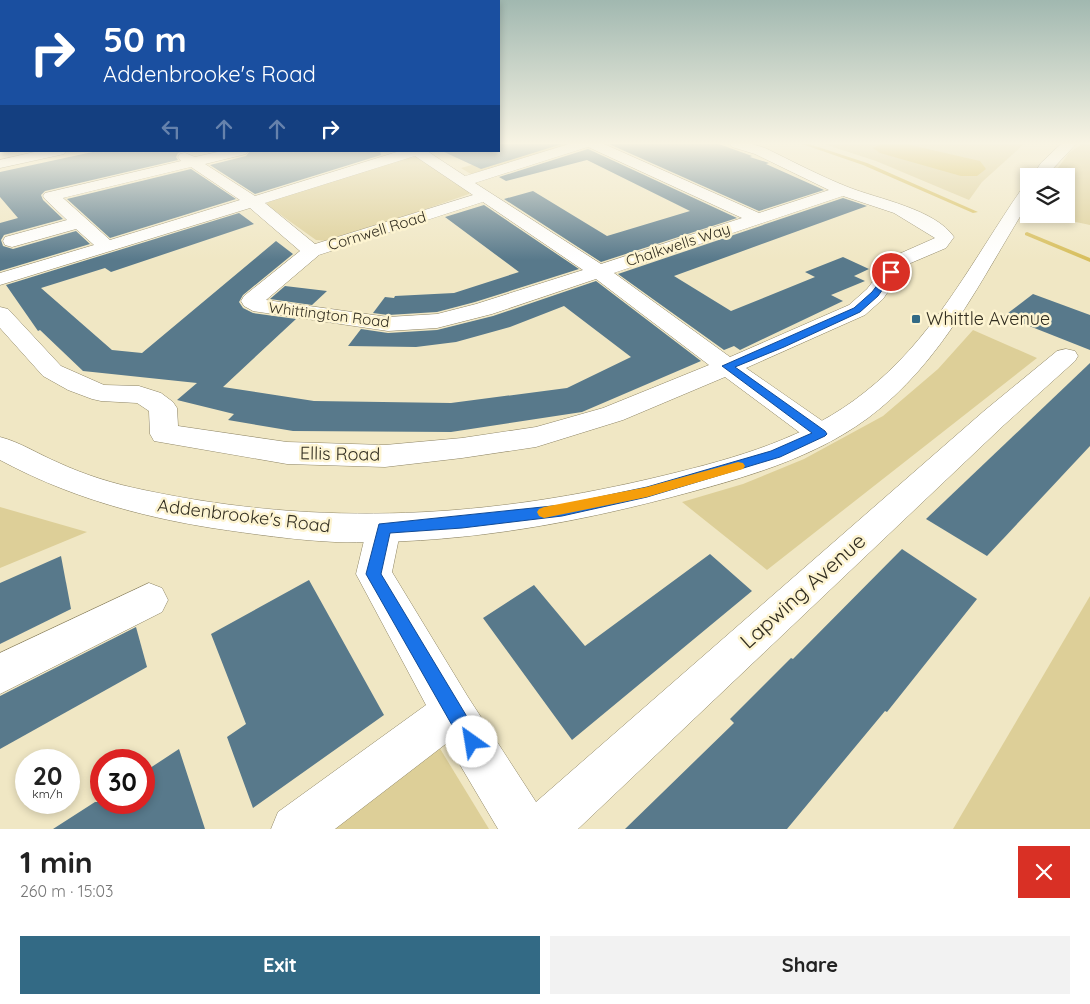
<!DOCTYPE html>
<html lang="en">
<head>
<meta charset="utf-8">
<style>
	body { margin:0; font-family:Quicksand,sans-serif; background:#f2f2f2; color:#222; height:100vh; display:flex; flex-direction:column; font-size:19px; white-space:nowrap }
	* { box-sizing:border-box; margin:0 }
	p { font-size:16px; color:#767676 }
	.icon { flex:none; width:28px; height:28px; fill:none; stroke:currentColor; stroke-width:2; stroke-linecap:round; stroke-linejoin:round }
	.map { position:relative; height:829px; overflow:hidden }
	.panel { display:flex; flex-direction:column; background:#fff; flex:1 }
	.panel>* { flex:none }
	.banner { position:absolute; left:0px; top:0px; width:500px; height:152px; box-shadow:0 2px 8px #0003; background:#1a4fa0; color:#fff; overflow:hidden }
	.buttons { position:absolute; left:1020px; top:168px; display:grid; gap:10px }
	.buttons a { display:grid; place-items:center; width:55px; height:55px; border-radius:0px; background:#fff; box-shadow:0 2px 8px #0003; font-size:25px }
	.speed { position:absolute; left:15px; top:749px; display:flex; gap:10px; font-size:25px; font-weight:700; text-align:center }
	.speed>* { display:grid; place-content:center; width:65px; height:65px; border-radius:50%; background:#fff; box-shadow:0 2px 8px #0003; line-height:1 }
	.speed small { font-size:12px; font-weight:400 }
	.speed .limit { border:8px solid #d22; background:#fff; color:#111 }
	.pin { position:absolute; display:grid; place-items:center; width:42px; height:42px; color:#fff; margin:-21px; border:2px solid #fff; border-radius:50%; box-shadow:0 1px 5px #0007 }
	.me { position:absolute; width:55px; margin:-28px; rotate:328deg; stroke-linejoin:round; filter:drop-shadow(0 0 4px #0008) }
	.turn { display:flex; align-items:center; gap:18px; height:105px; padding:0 20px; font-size:22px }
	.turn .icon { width:65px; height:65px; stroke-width:2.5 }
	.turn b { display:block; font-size:35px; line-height:42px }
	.lanes { display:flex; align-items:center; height:48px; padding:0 20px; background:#0003; justify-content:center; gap:25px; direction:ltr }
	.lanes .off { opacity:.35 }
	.round { display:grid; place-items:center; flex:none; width:52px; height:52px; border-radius:0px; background:#f2f2f2 }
	.head { display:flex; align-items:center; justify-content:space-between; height:85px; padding:0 20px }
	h1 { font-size:30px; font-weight:700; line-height:38px }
	.primary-button { display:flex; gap:10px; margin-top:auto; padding:10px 20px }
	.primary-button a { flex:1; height:58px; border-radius:0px; background:#336a85; color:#fff; font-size:20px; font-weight:700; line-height:58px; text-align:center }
	.primary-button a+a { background:#f2f2f2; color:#222 }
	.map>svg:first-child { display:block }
	.green { fill:#ddcf98 }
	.water { fill:#d7be5c }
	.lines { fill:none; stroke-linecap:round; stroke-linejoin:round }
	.stream { fill:#d7be5c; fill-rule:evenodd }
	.building { fill:#58798b }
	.street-casing { stroke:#8e8565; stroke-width:1 }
	.secondary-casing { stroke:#8e8565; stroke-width:1 }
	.street { fill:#fff; fill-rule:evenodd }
	.secondary { fill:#fff; fill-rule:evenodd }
	.route { fill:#1a73e8; stroke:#114b97 }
	.slow { fill:#f59e0b }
	.poi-dot { fill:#336a85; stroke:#fdf4d1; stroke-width:2 }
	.labels { text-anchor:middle; stroke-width:5; stroke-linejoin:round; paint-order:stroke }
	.far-street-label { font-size:15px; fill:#312d20; stroke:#fdf4d1 }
	.poi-label { font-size:18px; fill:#312d20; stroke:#fdf4d1; text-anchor:start }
	.street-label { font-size:18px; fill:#312d20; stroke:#fdf4d1 }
	.near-street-label { font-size:21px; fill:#312d20; stroke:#fdf4d1 }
</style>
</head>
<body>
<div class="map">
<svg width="1090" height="829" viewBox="0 0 1090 829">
	<rect width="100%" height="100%" fill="#f0e7c4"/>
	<g class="green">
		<path d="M545 144H578L474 176 461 168Z"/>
		<path d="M824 144H1024L982 182 969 200 876 161Z"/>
		<path d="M1082 144H1090V225L1038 214H1066V176H1052L1069 153Z"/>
		<path d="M421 157 470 190 469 194 343 238 329 241 316 240 267 205 268 200 402 158Z"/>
		<path d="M973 330 1037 358 767 570 682 502 743 484 804 459 883 416 938 369Z"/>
		<path d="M0 507 87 532 0 568Z"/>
		<path d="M1090 596V829H953Z"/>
		<path d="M436 742 489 829H323Z"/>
	</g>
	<path class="water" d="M882 144H906L980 161 986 169 977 176H961L880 153 873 148Z"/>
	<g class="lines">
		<g class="stream">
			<path d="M802 144H809L867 163 978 212 973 213 863 165Z"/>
			<path d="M1027 232 1090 258V262L1025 235V233Z"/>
		</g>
	</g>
	<g class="building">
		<path d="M499 144H562L481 169 442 151H499Z"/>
		<path d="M609 144H719L752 156 750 157 769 163 766 164 824 190 759 211Z"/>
		<path d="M588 149 737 218 601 262 504 199 533 191 607 236 690 211 587 160 506 181 499 177Z"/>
		<path d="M97 151H184L178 153 176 157 178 160 45 191 41 195 43 200 63 219 4 235 1 240 3 246 13 249 76 231 90 244 0 271V223L18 218 0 197V172Z"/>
		<path d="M250 151H380L381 155 255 194 210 165 246 156Z"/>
		<path d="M191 169 236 199 110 238 67 199Z"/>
		<path d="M843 198 867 206 674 276 731 311 815 277 805 272 843 257 869 269 854 276 865 281 831 295 843 301 740 350 734 346 724 350 618 274Z"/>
		<path d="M484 205 579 269 475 302 437 312 388 315 373 313 385 297 394 298 395 296 454 293 519 272 445 217Z"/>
		<path d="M239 213 254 224 111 272 105 268 41 288 112 350 142 353 276 241 293 254 243 295 239 302 243 308 253 313 296 319 223 387 314 401 451 403 567 388 631 357 564 306 510 327 456 342 416 347 348 346 361 329 388 333 437 330 493 316 596 281 701 361 582 412 451 432 293 431 228 420 234 414 177 400 197 383 83 371 40 330 38 331 6 285Z"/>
		<path d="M285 286 327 291 312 305 270 299Z"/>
		<path d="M1033 294 1090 315V350L1004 316Z"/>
		<path d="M1090 363V446L987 556 926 519Z"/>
		<path d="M902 549 977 599 887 712 885 711 787 829H625L734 723 730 719 791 658 793 659Z"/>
		<path d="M710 554 752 591 572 740 483 618 534 585 585 646Z"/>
		<path d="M61 556 71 609 0 644V583Z"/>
		<path d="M309 580 384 715 253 808 227 737 246 724 211 634Z"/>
		<path d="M136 627 147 667 0 749V696Z"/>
		<path d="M179 749 205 829H53L95 802H144V772Z"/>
	</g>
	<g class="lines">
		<g class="street-casing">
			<g id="street">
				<path d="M569 144H604L759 213 829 190 755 154 732 147 730 144H752L765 148C792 161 820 176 848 187 878 199 935 209 954 237L946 248 906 265 883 299 865 315 746 368 831 427 835 434 831 441 821 444 811 441 725 377 623 420 536 447 462 458 385 467 287 464 154 441 150 434 149 411 137 403 101 401 92 399 68 390 43 376 0 328V307L8 309 61 366 104 385 139 386 161 393 173 402 177 408 178 426 287 442 385 445 462 438 536 427 603 408 709 365 596 279 492 314 437 328 388 331 253 311 244 306 241 301 244 296 300 251 250 208 0 285V273L94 245 76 229 12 247 5 245 3 241 5 237 67 220 45 199 43 196 45 193 181 161 178 157 180 154 185 153 195 157 222 151H248L246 154 205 164 255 196 400 151H427L465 176ZM588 147 742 218 601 264 475 183ZM415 156 473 195 315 244 265 203ZM191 167 240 200 110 240 63 198ZM843 196 894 213 935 238 892 257 867 289 849 305 730 357 614 273ZM483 202 583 270 476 304 437 314 388 317 266 300 319 255Z"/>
				<path d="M39 151H66L64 154 0 168V160Z"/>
				<path d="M1066 349 1075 351 1078 356 1075 361 1004 425 578 829H498L447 743 335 829H271L278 812 426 705 356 574 367 528 372 518 384 514 396 518 401 528 392 572 468 697 536 802 984 411 1057 351Z"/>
				<path d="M149 583 162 588 168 600 162 612 0 694V653Z"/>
			</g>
		</g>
		<g class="secondary-casing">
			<g id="secondary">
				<path d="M1061 144H1076L1046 176H1032L1041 163Z"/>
				<path d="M1029 185V202C981 279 943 362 868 418 811 460 740 479 672 497 562 526 449 545 335 542 294 540 253 534 212 528 137 516 67 496 0 460V437C20 442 38 454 57 462 85 475 114 484 144 490 323 528 489 518 666 475 736 458 808 438 865 392 930 341 967 271 1012 203L1023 187Z"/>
			</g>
		</g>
		<use href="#street" class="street"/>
		<use href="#secondary" class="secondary"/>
	</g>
	<linearGradient id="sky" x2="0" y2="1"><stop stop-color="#a1b8b0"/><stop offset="0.55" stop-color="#f8f4e4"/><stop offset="1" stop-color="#f8f4e4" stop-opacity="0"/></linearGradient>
	<rect width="1090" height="260" fill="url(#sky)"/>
	<path class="route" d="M888 271 895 272 878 296 860 312 784 347 735 367 825 431 827 434 825 436 780 457 647 497 562 516 462 528 390 533 381 574 478 735 481 742 478 748 472 751 465 748 366 574 379 524 562 505 647 487 771 451 812 433 722 366 854 308 872 292Z"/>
	<path class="slow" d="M738 462 743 463 745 466 743 469 647 497 544 518 539 516 537 512 539 509 544 507 647 487Z"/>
	<rect class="poi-dot" x="911" y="314" width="10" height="10" rx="2.5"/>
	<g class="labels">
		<g class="far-street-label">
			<text transform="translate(377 231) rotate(-17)" y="5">Cornwell Road</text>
			<text transform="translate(678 245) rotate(-18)" y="5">Chalkwells Way</text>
			<text transform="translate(329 315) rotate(7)" y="5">Whittington Road</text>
		</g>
		<g class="poi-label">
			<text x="926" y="325">Whittle Avenue</text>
		</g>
		<g class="street-label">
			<text transform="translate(340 454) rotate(1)" y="6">Ellis Road</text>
			<text transform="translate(244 516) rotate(7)" y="6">Addenbrooke's Road</text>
		</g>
		<g class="near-street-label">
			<text transform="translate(803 591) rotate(-42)" y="7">Lapwing Avenue</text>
		</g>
	</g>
</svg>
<div class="buttons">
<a><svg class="icon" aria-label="layers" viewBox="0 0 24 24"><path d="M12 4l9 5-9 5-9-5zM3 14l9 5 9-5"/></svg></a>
</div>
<div class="speed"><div>20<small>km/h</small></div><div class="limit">30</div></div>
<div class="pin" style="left:891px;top:272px;background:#d93025"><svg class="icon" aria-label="arrive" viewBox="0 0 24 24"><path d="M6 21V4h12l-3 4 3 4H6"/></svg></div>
<svg class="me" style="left:472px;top:742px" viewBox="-20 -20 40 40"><circle r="19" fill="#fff"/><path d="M0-13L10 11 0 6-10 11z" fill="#1a73e8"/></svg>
<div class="banner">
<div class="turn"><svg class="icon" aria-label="right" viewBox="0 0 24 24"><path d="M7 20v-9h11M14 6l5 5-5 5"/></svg><div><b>50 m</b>Addenbrooke's Road</div></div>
<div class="lanes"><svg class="icon off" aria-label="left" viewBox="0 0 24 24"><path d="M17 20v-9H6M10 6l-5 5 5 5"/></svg><svg class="icon off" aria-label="ahead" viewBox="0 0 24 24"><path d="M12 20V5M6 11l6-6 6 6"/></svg><svg class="icon off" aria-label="ahead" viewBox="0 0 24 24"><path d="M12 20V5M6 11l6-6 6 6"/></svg><svg class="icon" aria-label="right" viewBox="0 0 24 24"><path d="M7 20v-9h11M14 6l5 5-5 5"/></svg></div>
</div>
</div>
<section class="panel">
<div class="head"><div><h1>1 min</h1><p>260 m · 15:03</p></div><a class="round" style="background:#d93025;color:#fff"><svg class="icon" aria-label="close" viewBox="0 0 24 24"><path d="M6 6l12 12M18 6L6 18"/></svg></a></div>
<div class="primary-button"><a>Exit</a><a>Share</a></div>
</section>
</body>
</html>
